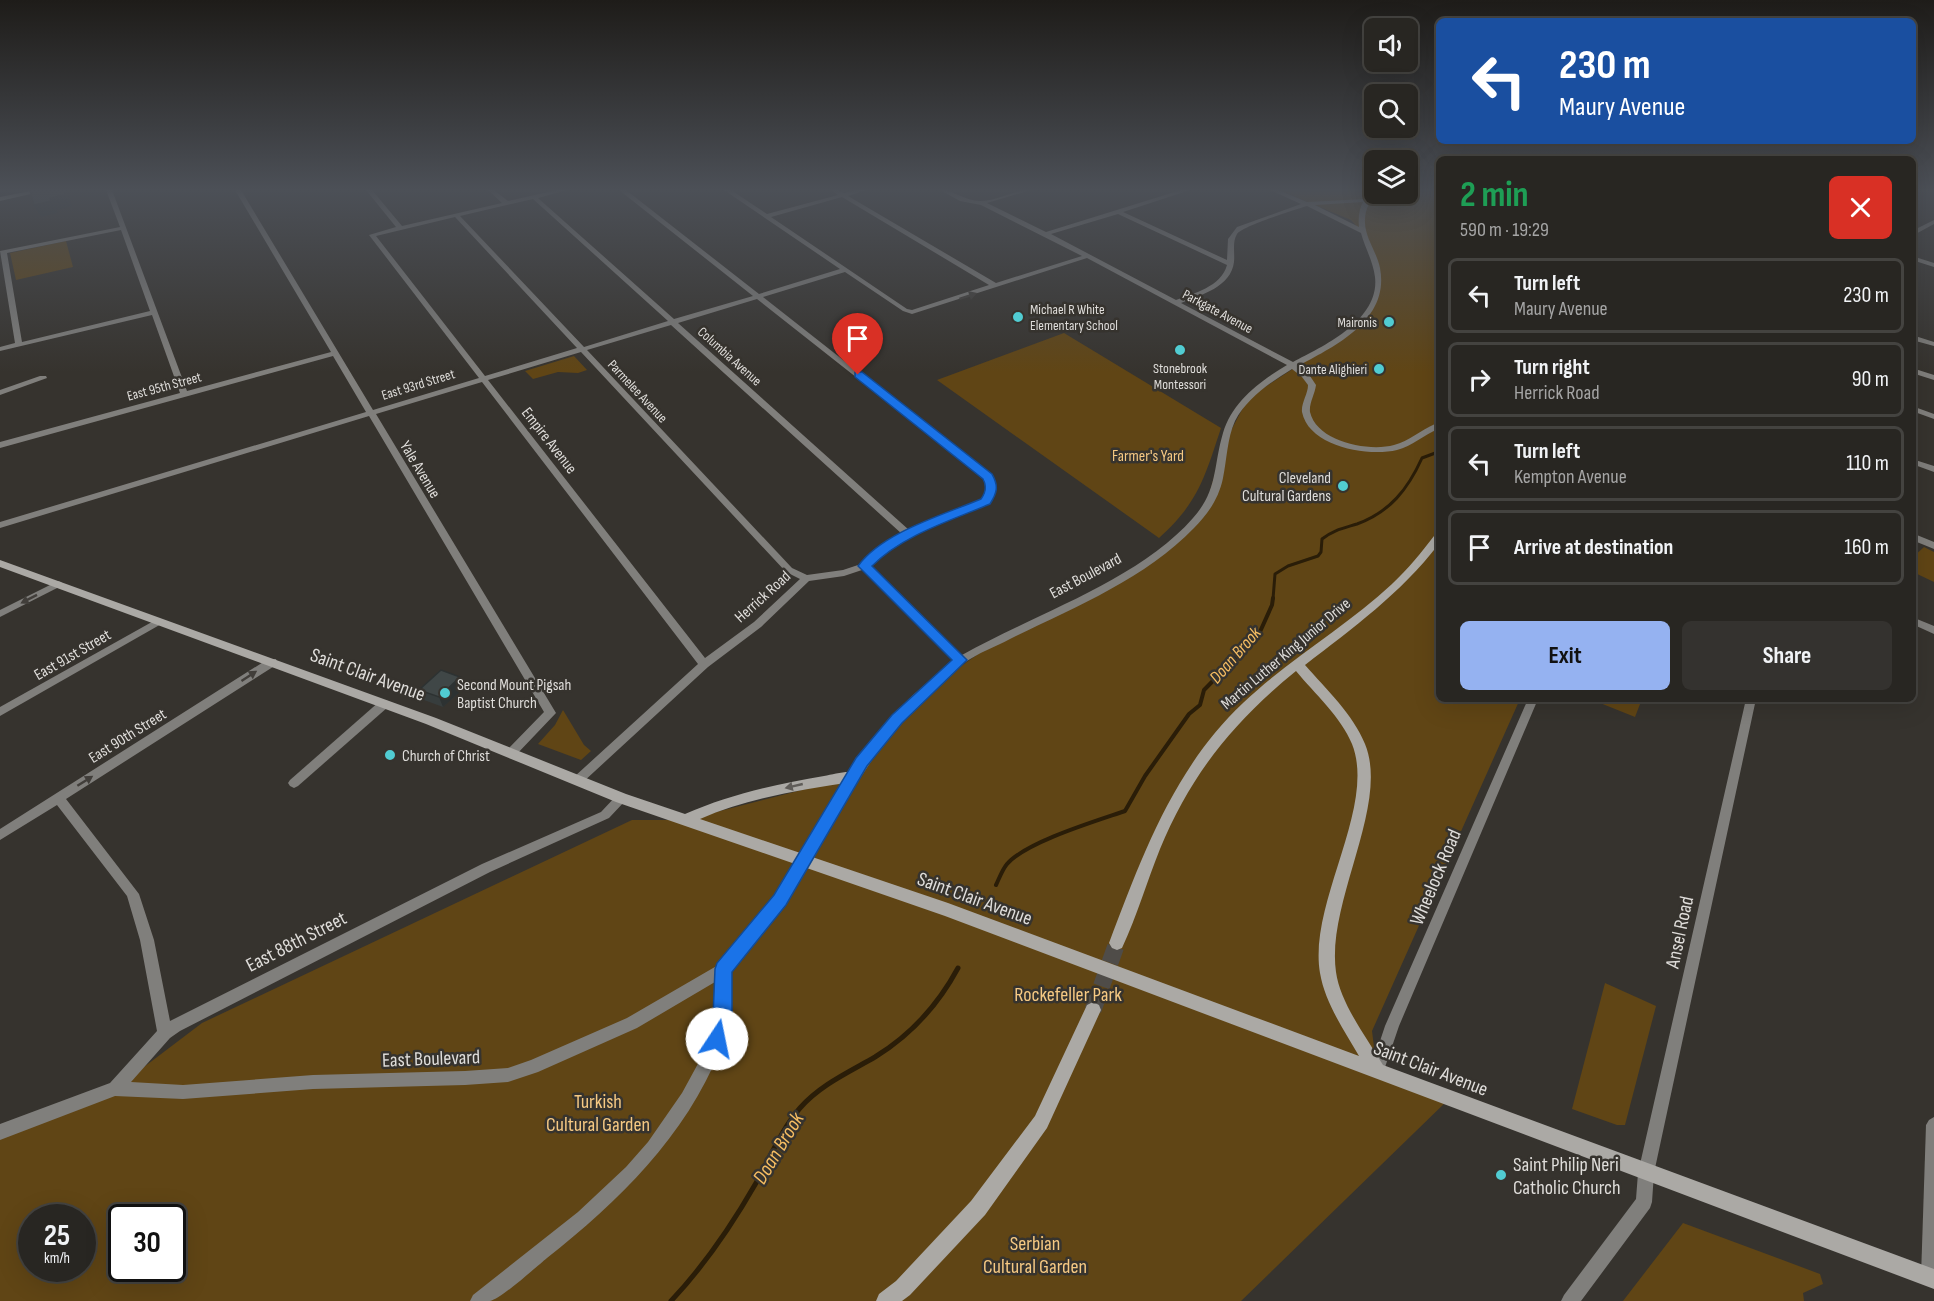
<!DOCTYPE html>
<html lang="en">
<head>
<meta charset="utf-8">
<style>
	body { margin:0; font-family:"Sofia Sans Condensed",sans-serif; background:#34322f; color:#f1f3f6; height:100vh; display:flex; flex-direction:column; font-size:22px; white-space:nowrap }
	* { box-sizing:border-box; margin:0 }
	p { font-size:20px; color:#a5a5a5 }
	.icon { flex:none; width:33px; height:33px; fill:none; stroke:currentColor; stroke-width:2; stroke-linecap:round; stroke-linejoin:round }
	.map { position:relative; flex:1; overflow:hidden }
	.side { position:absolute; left:1436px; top:156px; width:480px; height:546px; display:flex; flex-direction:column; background:#282622; border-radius:9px; box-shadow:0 6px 24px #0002,0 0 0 2px #444340 }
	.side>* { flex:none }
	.top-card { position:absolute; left:1436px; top:18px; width:480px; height:126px; border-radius:9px; box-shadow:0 6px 24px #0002,0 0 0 2px #444340; background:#1a4fa0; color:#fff; overflow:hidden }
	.controls { position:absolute; left:1364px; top:18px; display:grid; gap:12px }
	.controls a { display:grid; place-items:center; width:54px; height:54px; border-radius:9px; background:#282622; box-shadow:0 6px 24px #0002,0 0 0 2px #444340; font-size:30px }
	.speed { position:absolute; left:18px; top:1204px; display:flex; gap:12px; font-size:30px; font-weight:700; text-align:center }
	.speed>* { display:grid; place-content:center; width:78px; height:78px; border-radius:50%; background:#282622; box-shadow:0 6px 24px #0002,0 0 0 2px #444340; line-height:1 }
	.speed small { font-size:15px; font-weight:400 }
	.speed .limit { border:3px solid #111; border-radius:9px; background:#fff; color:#111 }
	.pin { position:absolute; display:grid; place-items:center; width:51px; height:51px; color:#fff; margin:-62px -26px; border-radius:50% 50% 50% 0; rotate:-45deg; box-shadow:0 0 6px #0007 }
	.pin .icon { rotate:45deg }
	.me { position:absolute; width:66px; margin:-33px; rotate:11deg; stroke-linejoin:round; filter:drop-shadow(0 0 4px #0008) }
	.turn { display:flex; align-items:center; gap:21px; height:126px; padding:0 24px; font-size:27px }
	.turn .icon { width:78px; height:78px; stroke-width:2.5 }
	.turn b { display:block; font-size:42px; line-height:51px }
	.round { display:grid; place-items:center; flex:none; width:63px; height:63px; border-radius:9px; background:#34322f }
	.headline { display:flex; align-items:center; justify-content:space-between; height:102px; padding:0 24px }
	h1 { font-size:36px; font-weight:700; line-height:45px; color:#1e9e55 }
	.primary-button { display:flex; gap:12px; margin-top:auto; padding:12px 24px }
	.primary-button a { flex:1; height:69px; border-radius:9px; background:#95b2f1; color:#111; font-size:24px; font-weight:700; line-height:69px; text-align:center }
	.primary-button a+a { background:#34322f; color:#f1f3f6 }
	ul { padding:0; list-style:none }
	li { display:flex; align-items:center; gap:18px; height:75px; margin:0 12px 9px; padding:0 12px; border:3px solid #444340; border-radius:9px }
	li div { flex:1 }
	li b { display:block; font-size:22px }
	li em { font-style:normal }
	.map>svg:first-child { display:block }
	.green { fill:#604515; fill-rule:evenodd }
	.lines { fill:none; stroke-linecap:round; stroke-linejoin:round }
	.stream-far2 { stroke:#2a1d08; stroke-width:3 }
	.stream-far1 { stroke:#2a1d08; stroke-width:4 }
	.stream { stroke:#2a1d08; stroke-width:5 }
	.secondary-tunnel { stroke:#4f4c48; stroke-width:17; stroke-dasharray:17 8; stroke-linecap:butt }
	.minor { fill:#807f7c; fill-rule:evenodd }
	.secondary { fill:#aba9a5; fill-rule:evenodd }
	.wall { fill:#373d3d }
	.shaded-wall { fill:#2d3232 }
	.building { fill:#404747; stroke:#2d3232; stroke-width:1.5 }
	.oneway { fill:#413e3a }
	.oneway2 { fill:#5f5c58 }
	.route { fill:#1a73e8; stroke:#114b97; stroke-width:1.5 }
	.poi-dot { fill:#51ccd2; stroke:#36332e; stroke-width:2 }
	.labels { text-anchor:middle; stroke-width:5; stroke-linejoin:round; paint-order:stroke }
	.far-poi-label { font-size:14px; fill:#dfddda; stroke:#36332e; text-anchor:end }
	.far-street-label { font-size:14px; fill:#dfddda; stroke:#36332e }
	.street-label { font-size:16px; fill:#dfddda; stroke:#36332e }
	.park-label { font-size:16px; fill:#f6c983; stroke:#36332e }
	.poi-label { font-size:16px; fill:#dfddda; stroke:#36332e; text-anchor:start }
	.water-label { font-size:18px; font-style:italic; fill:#f6bd62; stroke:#36332e }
	.near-street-label { font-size:20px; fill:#dfddda; stroke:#36332e }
	.near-park-label { font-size:20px; fill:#f6c983; stroke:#36332e }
	.near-poi-label { font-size:20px; fill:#dfddda; stroke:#36332e; text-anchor:start }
	.near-water-label { font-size:21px; font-style:italic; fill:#f6bd62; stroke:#36332e }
</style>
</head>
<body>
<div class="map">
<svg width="1934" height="1301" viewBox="0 0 1934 1301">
	<rect width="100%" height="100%" fill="#36332e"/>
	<g class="green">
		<path d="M1279 190H1374V194H1407V190H1438V699H1520L1372 1031 1377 1071 1449 1099 1241 1301H0V1133L115 1089 202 1023 632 820H685L852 777 923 693 991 645 1142 565 1204 512 1223 446 1248 398 1348 333 1373 305 1378 272 1361 231 1351 220ZM32 1218H82V1269H32ZM122 1218H172V1269H122Z"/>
		<path d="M66 241 73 267 16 280 10 253Z"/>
		<path d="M1064 333 1221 428C1205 476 1199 502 1159 538L937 380Z"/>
		<path d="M574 356 587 370 578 373 558 372 533 379 525 371Z"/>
		<path d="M1924 547 1934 552V582L1913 572V557Z"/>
		<path d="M1590 699H1642L1635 717Z"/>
		<path d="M563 710 584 745 591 751 581 760 538 744 555 725Z"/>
		<path d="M1605 983 1656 1006 1625 1125H1617L1572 1109Z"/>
		<path d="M1683 1223 1820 1274 1823 1284 1803 1293 1804 1301H1623Z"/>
	</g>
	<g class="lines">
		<path class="stream-far2" d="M1273 599 1275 574 1288 566 1318 556 1321 552 1322 539C1333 530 1344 528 1357 524 1390 512 1408 489 1422 458L1438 452"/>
		<path class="stream-far1" d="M996 885C999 879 1002 870 1007 864 1026 842 1096 821 1125 811L1145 776 1189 714 1200 705 1204 690 1259 634 1272 605 1273 598"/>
		<path class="stream" d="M671 1301C705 1265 732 1225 756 1183 770 1158 781 1130 800 1108 820 1085 849 1072 875 1057 911 1035 938 1005 958 968"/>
		<path class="secondary-tunnel" d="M1093 1010 1117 943"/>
		<g class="minor">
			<path d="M106 190H112L187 391 331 352 235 190H241L373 410 479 378 369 235 396 227 366 190H372L402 226 502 203 488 190H494L508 201 557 190H567L538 198 674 319 753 296 619 190H626L759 294 840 269 724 190H731L767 214 838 195 831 190H838L844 193 857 190H866L848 196 996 283 1082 256 981 205 960 201 940 190C954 190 965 201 980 201 997 201 1013 190 1031 190L987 203 1046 232 1181 190H1190L1123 212 1227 260 1228 239 1237 227 1301 204 1270 190H1278L1307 202 1365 199 1370 190H1374C1372 201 1365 207 1365 220 1364 237 1377 252 1380 268 1390 320 1335 346 1298 366L1308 373 1316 385C1315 394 1309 403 1310 412 1317 442 1369 452 1394 445 1409 441 1421 430 1435 424H1438V429C1424 435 1412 446 1397 450 1368 457 1309 447 1302 412 1301 403 1308 394 1308 385L1302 377 1292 369C1271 382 1247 398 1235 421 1227 439 1227 459 1223 478 1219 498 1208 514 1194 528 1145 579 1073 608 1010 639 995 647 978 653 964 663 879 722 840 818 786 902 771 924 751 940 736 962 724 979 730 999 729 1019 728 1030 724 1040 720 1050 686 1136 618 1202 547 1258 536 1267 501 1299 490 1301 484 1301 476 1301 470 1301L473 1295 578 1212 626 1167 648 1142 682 1093 706 1049 714 1026 715 982 637 1028 538 1072 508 1082 465 1085 313 1089 183 1099 115 1096 0 1140V1124L110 1083 157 1031 140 940 127 896 57 805 0 840V829L268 659H276L277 662 276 665 66 799 139 894 154 940 170 1021 482 864 601 812 617 795 621 793 625 795 627 798 625 801 609 818 490 872 180 1031 170 1038 131 1082 183 1085 313 1075 465 1071 508 1068 531 1060 627 1018 720 964 733 945 774 897 843 784 873 740 913 695 954 660 862 570 844 576 809 581 761 627 708 667 582 783 578 785 574 783 572 780 574 777 698 664 482 382 376 414 556 713 515 756H507L505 753 507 750 544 712 369 416 0 528V522L366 412 333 356 0 448V442L180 393 152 315 0 351V347L15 343 0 251 120 227ZM842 197 989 285 912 310 907 309 771 217ZM533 199 668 321 584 347 460 216ZM1363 202C1359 209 1358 219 1359 227L1315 205ZM1307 206 1361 233C1365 248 1373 261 1375 277 1380 320 1324 346 1293 362L1181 303C1201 295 1231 287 1234 262 1235 253 1232 242 1237 234 1242 226 1294 210 1307 206ZM1118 214 1227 265C1221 287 1194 293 1176 300L1051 234ZM455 217 577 348 485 376 376 236ZM121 230 150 311 22 342 7 253ZM1087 258 1287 365C1260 381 1232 402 1223 433 1213 467 1218 490 1193 518 1138 581 1034 614 962 655L870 566C903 534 947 521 989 504L996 490 992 477 763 297 845 272 903 311 912 314ZM757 299 984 478 987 490 983 500 909 530 678 323ZM671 325 902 534 879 547 861 564 843 570 807 575 792 568 587 350ZM581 352 786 572 800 579 754 622 705 658 488 380Z"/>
			<path d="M1934 220V224L1912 236V231Z"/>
			<path d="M1912 256 1934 263V267L1912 260Z"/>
			<path d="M1912 335 1934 342V346L1912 340Z"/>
			<path d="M1912 368 1934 375V380L1912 373Z"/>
			<path d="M40 376H46L47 378 0 395V390Z"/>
			<path d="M1912 406 1934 414V419L1912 411Z"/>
			<path d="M1912 459 1934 466V472L1912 464Z"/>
			<path d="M1912 533 1934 542V549L1912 540Z"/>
			<path d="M58 581 61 582 63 584 61 586 0 617V610Z"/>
			<path d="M1912 617 1934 626V634L1912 624Z"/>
			<path d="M159 618 164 621 163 623 0 716V707Z"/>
			<path d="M1528 699H1538L1399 1026 1382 1076 1377 1078 1372 1076 1370 1071 1385 1026Z"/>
			<path d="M1746 699H1756L1654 1173 1652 1202 1650 1208 1581 1301H1561L1564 1295 1636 1199 1638 1173Z"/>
			<path d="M384 700 388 701 390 704 388 707 298 786 294 788 290 786 288 783 290 780 380 701Z"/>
			<path d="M1934 1117V1283L1929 1285 1923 1283 1921 1277 1926 1125 1929 1120Z"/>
		</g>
		<g class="secondary">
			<path d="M35 190H48L0 201V197Z"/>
			<path d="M1438 535V545C1401 593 1353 628 1305 665 1326 689 1353 714 1365 744 1390 805 1326 902 1336 972 1340 1003 1367 1038 1383 1065L1934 1269V1289L945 916 616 802 426 724 0 567V560L436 718 626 794 685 814C729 795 776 784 824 776 834 774 847 770 857 773L859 777 857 781 852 782C800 790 748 798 700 819L948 903 1359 1056C1344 1030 1325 1003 1320 973 1308 903 1377 807 1352 744 1341 717 1315 694 1296 671 1234 721 1191 774 1160 849 1147 881 1137 916 1122 948L1117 950 1112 948 1109 943C1142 856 1174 768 1243 703 1289 659 1346 627 1392 584 1408 569 1421 553 1434 536Z"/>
			<path d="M1093 1002 1099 1005 1101 1010 1047 1128 985 1215 910 1295 902 1301H876L879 1294 896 1281 971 1201 1035 1116 1087 1005Z"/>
		</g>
	</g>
	<path class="wall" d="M460 677 465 687 443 707 424 700 419 690Z"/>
	<g class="shaded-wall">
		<path d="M64 190H66L68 194 72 206 57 210 58 213 41 217 34 205Z"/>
		<path d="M460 677 465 687 443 707 439 697Z"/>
	</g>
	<g class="building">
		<path d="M30 190H64L65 195 50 198 51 201 34 205Z"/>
		<path d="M441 670 460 677 439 697 419 690Z"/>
	</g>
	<defs><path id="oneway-solid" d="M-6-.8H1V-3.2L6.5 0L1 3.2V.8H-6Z" transform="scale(1.5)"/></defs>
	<g class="oneway">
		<use href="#oneway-solid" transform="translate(968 296) rotate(-18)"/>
		<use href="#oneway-solid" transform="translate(29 599) rotate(153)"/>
		<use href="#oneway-solid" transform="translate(249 676) rotate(-33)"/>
		<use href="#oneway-solid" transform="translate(85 781) rotate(-32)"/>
	</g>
	<use class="oneway2" href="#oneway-solid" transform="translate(794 786) rotate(167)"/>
	<linearGradient id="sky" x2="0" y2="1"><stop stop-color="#1e1c19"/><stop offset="0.51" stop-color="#4c5057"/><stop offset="1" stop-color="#4c5057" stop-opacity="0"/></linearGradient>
	<rect width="1934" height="372" fill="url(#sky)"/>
	<path class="route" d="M855 372H862L992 474C999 486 997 493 990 504 950 521 903 535 872 566L967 660 902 723 867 766 786 905 732 972V1017L724 1045 717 1048 711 1045 708 1039 713 1017 715 969 717 963 774 895 856 758 892 715 952 660 858 566C883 532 943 515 981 499 986 492 987 486 983 479L855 377Z"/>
	<g class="poi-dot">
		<circle cx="1018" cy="317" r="6"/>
		<circle cx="1389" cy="322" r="6"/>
		<circle cx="1180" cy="350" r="6"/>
		<circle cx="1379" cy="369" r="6"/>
		<circle cx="1343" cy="486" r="6"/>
		<circle cx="445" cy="693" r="6"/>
		<circle cx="390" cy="755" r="6"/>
		<circle cx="1501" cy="1175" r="6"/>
	</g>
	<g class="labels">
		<g class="far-poi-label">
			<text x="1030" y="314" text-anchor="start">Michael R White<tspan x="1030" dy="16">Elementary School</tspan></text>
			<text x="1377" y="327">Maironis</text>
			<text x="1180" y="373" text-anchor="middle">Stonebrook<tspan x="1180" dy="16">Montessori</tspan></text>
			<text x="1367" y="374">Dante Alighieri</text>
		</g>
		<g class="far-street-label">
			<text transform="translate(1218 311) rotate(28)" y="5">Parkgate Avenue</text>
			<text transform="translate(730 356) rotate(42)" y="5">Columbia Avenue</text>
			<text transform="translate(418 384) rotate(-17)" y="5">East 93rd Street</text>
			<text transform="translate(164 386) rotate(-15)" y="5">East 95th Street</text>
			<text transform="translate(638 391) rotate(47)" y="5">Parmelee Avenue</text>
		</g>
		<g class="street-label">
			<text transform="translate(550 440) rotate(52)" y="6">Empire Avenue</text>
			<text transform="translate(421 469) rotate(59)" y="6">Yale Avenue</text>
			<text transform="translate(1085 575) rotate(-28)" y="6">East Boulevard</text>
			<text transform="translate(762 596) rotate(-42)" y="6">Herrick Road</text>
			<text transform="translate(1285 653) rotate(-40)" y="6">Martin Luther King Junior Drive</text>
			<text transform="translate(72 654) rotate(-30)" y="6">East 91st Street</text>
			<text transform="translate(127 735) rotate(-32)" y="6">East 90th Street</text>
		</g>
		<g class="park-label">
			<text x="1148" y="461">Farmer's Yard</text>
		</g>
		<g class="poi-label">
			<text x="1331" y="483" text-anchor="end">Cleveland<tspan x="1331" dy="18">Cultural Gardens</tspan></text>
			<text x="457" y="690">Second Mount Pigsah<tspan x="457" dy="18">Baptist Church</tspan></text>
			<text x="402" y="761">Church of Christ</text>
		</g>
		<g class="water-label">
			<text transform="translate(1235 655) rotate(-49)" y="6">Doan Brook</text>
		</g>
		<g class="near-street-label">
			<text transform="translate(368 674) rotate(20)" y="7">Saint Clair Avenue</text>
			<text transform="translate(1435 877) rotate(-67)" y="7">Wheelock Road</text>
			<text transform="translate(975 898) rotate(20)" y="7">Saint Clair Avenue</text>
			<text transform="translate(1679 932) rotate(-78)" y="7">Ansel Road</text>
			<text transform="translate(296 941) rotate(-27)" y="7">East 88th Street</text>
			<text transform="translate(431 1058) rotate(-2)" y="7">East Boulevard</text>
			<text transform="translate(1431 1068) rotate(21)" y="7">Saint Clair Avenue</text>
		</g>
		<g class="near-park-label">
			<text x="1068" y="1001">Rockefeller Park</text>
			<text x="598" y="1108">Turkish<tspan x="598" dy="23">Cultural Garden</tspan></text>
			<text x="1035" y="1250">Serbian<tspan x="1035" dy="23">Cultural Garden</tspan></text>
		</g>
		<g class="near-poi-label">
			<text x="1513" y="1171">Saint Philip Neri<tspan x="1513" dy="23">Catholic Church</tspan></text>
		</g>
		<g class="near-water-label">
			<text transform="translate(778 1148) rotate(-59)" y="7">Doan Brook</text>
		</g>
	</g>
</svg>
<div class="controls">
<a><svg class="icon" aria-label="sound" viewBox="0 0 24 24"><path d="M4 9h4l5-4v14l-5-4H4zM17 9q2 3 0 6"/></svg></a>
<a><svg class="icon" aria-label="search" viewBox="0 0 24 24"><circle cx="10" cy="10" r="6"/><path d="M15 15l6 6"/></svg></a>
<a><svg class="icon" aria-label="layers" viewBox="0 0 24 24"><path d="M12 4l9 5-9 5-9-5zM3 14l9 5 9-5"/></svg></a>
</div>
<div class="speed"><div>25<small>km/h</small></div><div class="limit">30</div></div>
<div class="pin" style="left:858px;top:375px;background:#d93025"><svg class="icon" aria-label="arrive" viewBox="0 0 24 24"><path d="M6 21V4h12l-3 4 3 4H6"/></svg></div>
<svg class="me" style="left:717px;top:1039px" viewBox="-20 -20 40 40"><circle r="19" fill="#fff"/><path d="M0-13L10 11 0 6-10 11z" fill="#1a73e8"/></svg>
<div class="top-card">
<div class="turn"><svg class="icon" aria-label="left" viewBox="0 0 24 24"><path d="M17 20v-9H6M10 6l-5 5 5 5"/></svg><div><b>230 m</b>Maury Avenue</div></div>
</div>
<section class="side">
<div class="headline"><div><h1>2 min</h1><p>590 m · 19:29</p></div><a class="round" style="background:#d93025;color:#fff"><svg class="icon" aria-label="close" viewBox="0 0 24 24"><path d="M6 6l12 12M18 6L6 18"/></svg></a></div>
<ul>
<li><svg class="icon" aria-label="left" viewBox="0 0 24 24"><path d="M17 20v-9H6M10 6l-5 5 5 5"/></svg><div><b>Turn left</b><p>Maury Avenue</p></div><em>230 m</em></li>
<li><svg class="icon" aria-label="right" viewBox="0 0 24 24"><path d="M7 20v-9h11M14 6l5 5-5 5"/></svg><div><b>Turn right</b><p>Herrick Road</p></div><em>90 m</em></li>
<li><svg class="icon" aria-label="left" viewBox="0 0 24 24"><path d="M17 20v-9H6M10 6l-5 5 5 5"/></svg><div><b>Turn left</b><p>Kempton Avenue</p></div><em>110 m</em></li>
<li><svg class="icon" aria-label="arrive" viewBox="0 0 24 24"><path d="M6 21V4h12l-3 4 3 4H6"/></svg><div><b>Arrive at destination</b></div><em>160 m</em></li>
</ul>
<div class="primary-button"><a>Exit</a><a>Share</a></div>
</section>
</div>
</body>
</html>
